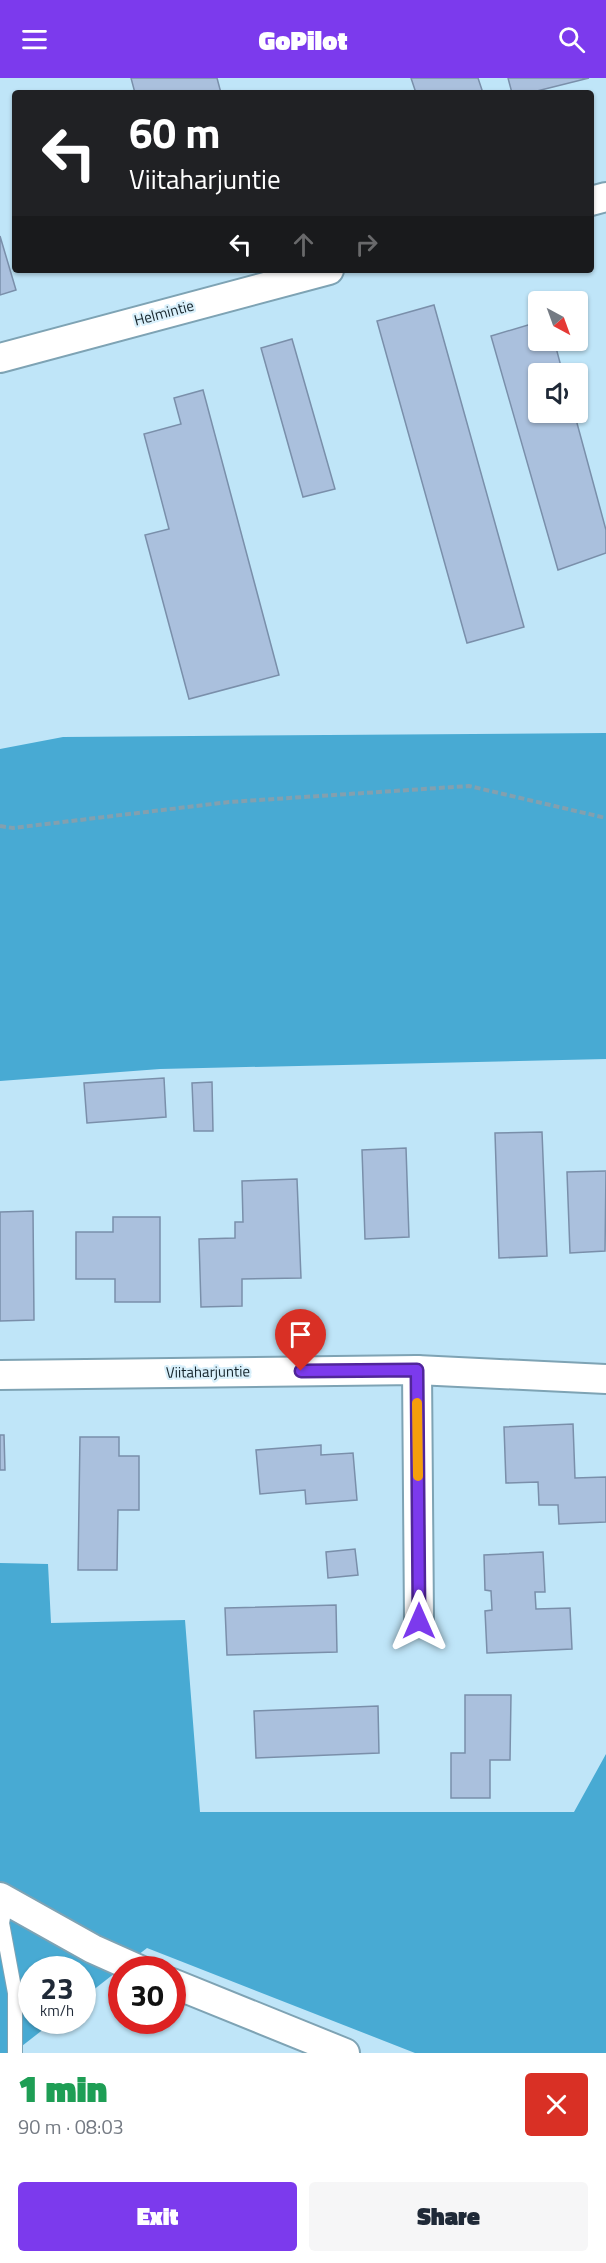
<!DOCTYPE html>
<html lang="en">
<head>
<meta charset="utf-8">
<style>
	body { margin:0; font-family:"Titillium Web",sans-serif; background:#f6f6f7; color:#1f2937; height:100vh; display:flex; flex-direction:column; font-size:22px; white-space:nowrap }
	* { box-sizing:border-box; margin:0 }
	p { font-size:20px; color:#747a83 }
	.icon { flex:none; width:33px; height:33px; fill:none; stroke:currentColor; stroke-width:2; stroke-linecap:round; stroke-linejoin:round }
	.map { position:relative; height:1975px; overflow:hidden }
	.details { display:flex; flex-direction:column; background:#fff; flex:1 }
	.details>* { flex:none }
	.top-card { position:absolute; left:12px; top:12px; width:582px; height:183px; border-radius:6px; box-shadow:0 2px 4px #0004; background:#202124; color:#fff; overflow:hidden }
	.needle { width:39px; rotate:139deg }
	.fabs { position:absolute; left:528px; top:213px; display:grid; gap:12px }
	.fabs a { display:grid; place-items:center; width:60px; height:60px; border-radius:6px; background:#fff; box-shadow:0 2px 4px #0004; font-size:30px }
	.speed { position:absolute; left:18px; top:1878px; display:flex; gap:12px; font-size:30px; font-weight:700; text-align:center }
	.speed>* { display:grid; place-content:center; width:78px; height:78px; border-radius:50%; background:#fff; box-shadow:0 2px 4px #0004; line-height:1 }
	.speed small { font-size:15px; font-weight:400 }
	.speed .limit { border:9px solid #d22; background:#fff; color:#111 }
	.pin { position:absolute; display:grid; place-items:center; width:51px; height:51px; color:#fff; margin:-62px -26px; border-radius:50% 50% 50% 0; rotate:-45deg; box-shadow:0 0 6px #0007 }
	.pin .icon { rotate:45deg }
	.me { position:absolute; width:66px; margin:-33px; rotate:0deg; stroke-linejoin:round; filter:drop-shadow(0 0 4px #0008) }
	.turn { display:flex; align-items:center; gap:21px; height:126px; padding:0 18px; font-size:27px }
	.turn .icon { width:78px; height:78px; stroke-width:2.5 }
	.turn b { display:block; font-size:42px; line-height:51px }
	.lanes { display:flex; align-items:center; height:57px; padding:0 18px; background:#0003; justify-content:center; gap:30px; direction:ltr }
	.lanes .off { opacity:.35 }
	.round { display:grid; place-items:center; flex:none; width:63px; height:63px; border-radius:6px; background:#f6f6f7 }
	.headline { display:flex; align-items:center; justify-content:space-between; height:102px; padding:0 18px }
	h1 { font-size:36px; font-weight:800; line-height:45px; color:#1e9e55 }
	.button { display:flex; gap:12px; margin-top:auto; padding:12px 18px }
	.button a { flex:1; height:69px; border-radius:6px; background:#7c3aed; color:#fff; font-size:24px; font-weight:800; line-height:69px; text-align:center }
	.button a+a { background:#f6f6f7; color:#1f2937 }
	header { display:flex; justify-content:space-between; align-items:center; height:78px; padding:0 18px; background:#7c3aed; color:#fff; font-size:27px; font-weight:800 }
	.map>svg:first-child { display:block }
	.forest { fill:#48aad3 }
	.building { fill:#aac0dd; stroke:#7a8faa; stroke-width:1.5 }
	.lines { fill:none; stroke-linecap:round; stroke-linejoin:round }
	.service-casing { stroke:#7ea3b4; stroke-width:16 }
	.minor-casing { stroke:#7ea3b4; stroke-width:32 }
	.path { stroke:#83a0af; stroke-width:4; stroke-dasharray:6 3; stroke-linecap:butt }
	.service { stroke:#fff; stroke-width:14 }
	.minor { stroke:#fff; stroke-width:28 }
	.route-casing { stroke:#51269a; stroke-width:15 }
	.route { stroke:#7c3aed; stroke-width:10 }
	.slow { stroke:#f59e0b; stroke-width:10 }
	.labels { text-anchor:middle; stroke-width:4.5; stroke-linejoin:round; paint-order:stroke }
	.street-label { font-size:15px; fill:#15242b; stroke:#d9f0fb }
</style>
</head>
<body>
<header><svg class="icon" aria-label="menu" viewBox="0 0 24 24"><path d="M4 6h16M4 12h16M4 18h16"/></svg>GoPilot<svg class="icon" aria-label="search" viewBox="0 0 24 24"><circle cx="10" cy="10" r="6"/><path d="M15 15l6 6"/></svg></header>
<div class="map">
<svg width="606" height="1975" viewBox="0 0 606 1975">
	<rect width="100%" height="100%" fill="#bfe5f8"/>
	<g class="forest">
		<path d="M606 655V981L160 991 0 1003V671L63 659Z"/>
		<path d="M0 1485 48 1486 51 1545 185 1542 200 1734H574L606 1676V1975H415L147 1870 83 1920 82 1892H32V1942L54 1943 13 1975H0Z"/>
	</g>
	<g class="building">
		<path d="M131 0H217L221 15H135Z"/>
		<path d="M411 0H478L483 15H416Z"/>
		<path d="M508 0H589L529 15H512Z"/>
		<path d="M0 158 16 212 0 217Z"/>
		<path d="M434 227 524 549 467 565 377 243Z"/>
		<path d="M538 244V262H554L563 296H538V334H574L606 452V475L558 492 491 258Z"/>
		<path d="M292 261 335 411 303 419 261 270Z"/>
		<path d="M203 312 279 597 189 621 145 457 169 451 144 356 181 346 174 320Z"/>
		<path d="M164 1000 166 1039 87 1045 84 1005Z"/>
		<path d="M212 1004 213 1053H194L192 1005Z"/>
		<path d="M542 1054 547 1178 499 1180 495 1055Z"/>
		<path d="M406 1070 409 1159 365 1161 362 1072Z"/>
		<path d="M606 1093 605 1173 570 1175 567 1094Z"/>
		<path d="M297 1101 301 1200 242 1201V1228L201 1229 199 1161 235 1160V1144H243L242 1103Z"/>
		<path d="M33 1133 34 1242 0 1243V1134Z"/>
		<path d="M113 1139H160V1224H115V1201H76V1154H113Z"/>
		<path d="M573 1346 575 1400 606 1399V1444L559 1446 558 1427H539L538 1404 506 1405 504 1349Z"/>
		<path d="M0 1357H4L5 1392H0Z"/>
		<path d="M80 1359H119V1378H139V1432H118L117 1492H78Z"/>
		<path d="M321 1367V1377L353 1375 357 1422 306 1426 305 1412 260 1416 256 1372Z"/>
		<path d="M355 1471 358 1497 328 1500 326 1474Z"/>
		<path d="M543 1474 545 1514H535L536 1531 570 1530 572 1571 487 1575 485 1533 492 1532 491 1513 485 1512 484 1477Z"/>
		<path d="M336 1527 337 1574 227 1577 225 1530Z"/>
		<path d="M465 1617H511L510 1682H490V1720H451V1675H465Z"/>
		<path d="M378 1628 379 1675 256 1680 254 1633Z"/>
	</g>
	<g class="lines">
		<g class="service-casing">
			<path id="service" d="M6 1823 2 1845 15 1915V1975"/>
		</g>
		<g class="minor-casing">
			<g id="minor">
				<path d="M591 123 606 119"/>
				<path d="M0 280 329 192"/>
				<path d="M417 1292 419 1543"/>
				<path d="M0 1297 417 1292 606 1301"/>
				<path d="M0 1819 93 1871 140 1892"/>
				<path d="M172 1905 345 1975"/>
			</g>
		</g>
		<path class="path" d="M0 748 13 750 229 724 469 708 606 740"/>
		<use href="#service" class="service"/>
		<use href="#minor" class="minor"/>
	</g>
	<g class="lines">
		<g class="route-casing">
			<path id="route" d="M301 1293 417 1292 419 1543"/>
		</g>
		<use href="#route" class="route"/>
		<path class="slow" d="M417 1325 418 1398"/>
	</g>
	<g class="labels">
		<g class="street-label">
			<text transform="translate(164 235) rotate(-15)" y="5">Helmintie</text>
			<text transform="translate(208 1294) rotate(-1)" y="5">Viitaharjuntie</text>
		</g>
	</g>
</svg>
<div class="fabs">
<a><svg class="needle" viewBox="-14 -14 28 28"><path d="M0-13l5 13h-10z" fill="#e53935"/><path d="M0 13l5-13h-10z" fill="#747a83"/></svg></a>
<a><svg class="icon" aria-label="sound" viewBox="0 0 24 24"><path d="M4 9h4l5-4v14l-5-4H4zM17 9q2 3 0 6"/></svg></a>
</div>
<div class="speed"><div>23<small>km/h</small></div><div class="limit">30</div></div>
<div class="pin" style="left:301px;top:1293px;background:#d93025"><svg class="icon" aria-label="arrive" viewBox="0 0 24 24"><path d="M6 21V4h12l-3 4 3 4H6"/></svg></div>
<svg class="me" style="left:419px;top:1543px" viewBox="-20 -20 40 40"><path d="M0-17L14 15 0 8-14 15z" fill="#7c3aed" stroke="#fff" stroke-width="4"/></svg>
<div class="top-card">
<div class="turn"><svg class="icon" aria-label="left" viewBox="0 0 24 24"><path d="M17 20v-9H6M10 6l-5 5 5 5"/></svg><div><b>60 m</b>Viitaharjuntie</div></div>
<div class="lanes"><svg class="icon" aria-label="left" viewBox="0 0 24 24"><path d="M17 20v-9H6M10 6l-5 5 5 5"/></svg><svg class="icon off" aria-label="ahead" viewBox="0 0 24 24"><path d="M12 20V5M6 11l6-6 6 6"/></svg><svg class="icon off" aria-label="right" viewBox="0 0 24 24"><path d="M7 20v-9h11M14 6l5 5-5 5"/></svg></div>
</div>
</div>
<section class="details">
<div class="headline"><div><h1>1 min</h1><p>90 m · 08:03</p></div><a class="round" style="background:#d93025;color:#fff"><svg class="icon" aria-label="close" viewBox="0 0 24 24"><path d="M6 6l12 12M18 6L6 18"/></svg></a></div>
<div class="button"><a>Exit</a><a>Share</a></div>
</section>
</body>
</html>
